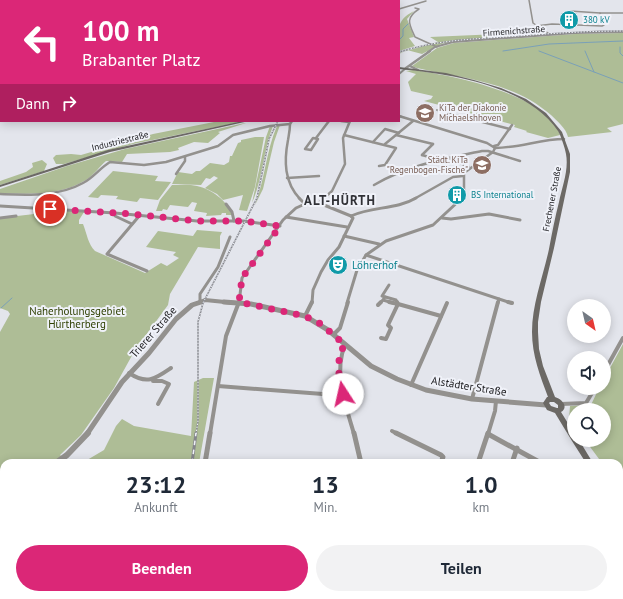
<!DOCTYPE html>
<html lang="de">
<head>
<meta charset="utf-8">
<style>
	body { margin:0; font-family:"PT Sans",sans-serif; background:#f2f2f3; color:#1f2937; height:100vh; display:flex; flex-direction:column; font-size:15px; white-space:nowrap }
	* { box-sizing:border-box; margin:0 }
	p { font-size:13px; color:#747a83 }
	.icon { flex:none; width:22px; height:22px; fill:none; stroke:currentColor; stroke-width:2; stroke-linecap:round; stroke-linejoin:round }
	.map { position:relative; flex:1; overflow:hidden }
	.panel { position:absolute; left:0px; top:459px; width:623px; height:140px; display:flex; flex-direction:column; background:#fff; border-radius:12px 12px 0 0; box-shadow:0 2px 10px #0003 }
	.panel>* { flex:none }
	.banner { position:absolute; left:0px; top:0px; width:400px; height:122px; box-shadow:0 2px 10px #0003; background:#db2777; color:#fff; overflow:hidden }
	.needle { width:26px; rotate:146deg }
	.controls { position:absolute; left:567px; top:299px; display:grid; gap:8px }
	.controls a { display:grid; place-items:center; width:44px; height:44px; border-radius:50%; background:#fff; box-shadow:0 2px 10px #0003; font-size:20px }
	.pin { position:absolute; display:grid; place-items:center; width:34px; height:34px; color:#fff; margin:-17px; border:2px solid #fff; border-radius:50%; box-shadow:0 1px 4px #0007 }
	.me { position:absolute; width:44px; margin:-22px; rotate:350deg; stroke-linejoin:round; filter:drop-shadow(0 0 3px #0008) }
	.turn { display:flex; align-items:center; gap:14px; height:84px; padding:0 16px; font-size:18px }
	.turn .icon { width:52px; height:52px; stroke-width:2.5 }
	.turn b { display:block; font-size:28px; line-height:34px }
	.then { display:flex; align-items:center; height:38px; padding:0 16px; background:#0003; gap:8px; font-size:15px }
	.eta { display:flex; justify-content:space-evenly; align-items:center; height:68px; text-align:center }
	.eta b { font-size:24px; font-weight:800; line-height:28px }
	.button { display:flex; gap:8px; margin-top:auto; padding:8px 16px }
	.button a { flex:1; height:46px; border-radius:24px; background:#db2777; color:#fff; font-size:16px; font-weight:800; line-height:46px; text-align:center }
	.button a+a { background:#f2f2f3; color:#1f2937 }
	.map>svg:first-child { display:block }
	.green { fill:#aebd96 }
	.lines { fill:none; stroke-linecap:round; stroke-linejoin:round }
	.stream { stroke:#7aa0b8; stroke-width:1 }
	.minor-far5 { stroke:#93918e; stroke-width:1.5 }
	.minor-far4 { stroke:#93918e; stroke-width:2 }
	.minor-far3 { stroke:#93918e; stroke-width:2.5 }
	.minor-far2 { stroke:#93918e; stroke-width:3 }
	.minor-far1 { stroke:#93918e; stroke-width:4 }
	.minor { stroke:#93918e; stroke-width:5 }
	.tertiary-far4 { stroke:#93918e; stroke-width:2 }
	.tertiary-far3 { stroke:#93918e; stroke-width:2.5 }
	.tertiary-far2 { stroke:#93918e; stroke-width:4 }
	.tertiary-far1 { stroke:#93918e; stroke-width:5 }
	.tertiary { stroke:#93918e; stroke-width:6 }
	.secondary { fill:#6c6965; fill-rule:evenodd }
	.rail-far1-casing { stroke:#85868c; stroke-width:1.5 }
	.rail-casing { stroke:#85868c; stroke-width:3 }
	.rail-far1 { stroke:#f0f2f9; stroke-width:1; stroke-dasharray:1.5; stroke-linecap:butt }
	.rail { stroke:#f0f2f9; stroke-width:1.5; stroke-dasharray:4.5; stroke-linecap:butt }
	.route { stroke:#db2777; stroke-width:7; stroke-dasharray:0 12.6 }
	.labels { text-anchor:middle; stroke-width:4; stroke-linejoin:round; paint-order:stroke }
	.far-culture-label { font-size:9px; fill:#0d838f; stroke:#f0f2f9; text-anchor:start }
	.far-street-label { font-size:9px; fill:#1b1b1e; stroke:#f0f2f9 }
	.far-education-label { font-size:9px; fill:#785e54; stroke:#f0f2f9; text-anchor:start }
	.culture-label { font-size:11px; fill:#0d838f; stroke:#f0f2f9; text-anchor:start }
	.park-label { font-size:11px; fill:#2e3f01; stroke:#f0f2f9 }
	.street-label { font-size:11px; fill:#1b1b1e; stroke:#f0f2f9 }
	.far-district-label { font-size:13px; font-weight:bold; letter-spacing:1px; fill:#303136; stroke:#f0f2f9 }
</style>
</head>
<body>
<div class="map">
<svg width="623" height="599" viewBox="0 0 623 599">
	<rect width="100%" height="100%" fill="#e3e5ec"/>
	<g class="green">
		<path d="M0 0H274L1 1 0 11Z"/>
		<path d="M414 11 407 19 414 37 409 38 415 46 399 51C399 32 394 21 414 11Z"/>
		<path d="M543 32 547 34 454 41 441 44 422 54 407 50 399 54V53L438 42 430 37Z"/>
		<path d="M623 33V124L607 128 612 132 568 137C566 128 557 121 551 115 514 82 462 78 417 68L412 66 437 48 454 43 575 34Z"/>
		<path d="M413 70C450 75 548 94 560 135L548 138 526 132 527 131 514 127 515 125 424 101 431 99 433 96 411 91 408 82 416 74 406 71Z"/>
		<path d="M219 121H245L133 144 64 164H56L53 158 56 155 71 154 81 155 153 134Z"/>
		<path d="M245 123H246L218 132 220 133 208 143 194 142 178 148 179 150 170 152 127 154 122 162 106 161C99 167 94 175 86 180 60 196 29 194 0 193V189L67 166 125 149Z"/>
		<path d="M280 125 274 142 263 189 255 205C265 179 266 151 277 126Z"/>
		<path d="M270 126H273C263 151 263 178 252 203L266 137Z"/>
		<path d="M255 137H264L255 187 247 211 239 210 243 195 223 200 217 194 205 188 218 178 214 176 210 179 206 178 201 185 172 184 178 172 192 174 196 171H200L210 163 224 165 229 162 230 156H232L238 143 241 142V140Z"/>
		<path d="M42 160 47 164 44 171 0 185V181L26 172 33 167 32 163Z"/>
		<path d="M113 171 158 176 155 181 171 182 158 200 140 198 137 202 116 199 118 196 101 195 98 198 88 197Z"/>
		<path d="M172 185C180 185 189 184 197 186 211 189 228 201 232 215H226V213H222L221 215 206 216 207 213 194 211 197 203 192 202 188 207 170 205 167 210 163 209 162 211H156L160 200Z"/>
		<path d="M46 210 84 212 79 220V224H83C87 234 88 244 95 251L145 273 161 263 167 266 179 258 173 255 176 252 146 247 158 231 193 236 197 230 222 232 220 236V249L198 247 170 294 168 305 135 350 114 388 81 435 60 455 69 463H4V595H163L161 599H0V332L10 314 8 311 0 308V218L43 213Z"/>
		<path d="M623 344V491L619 487V463H602L585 440H604V410H574V426L569 419 570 406 587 405 590 407 599 388H604V379Z"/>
		<path d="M203 378H214L199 463H82L104 450 116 426 122 419 134 426 191 436 194 382Z"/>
		<path d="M619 513 623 517V599H553L554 595H619Z"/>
	</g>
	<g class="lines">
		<g class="stream">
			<path d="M399 40 403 36V29L408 24"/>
			<path d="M620 47V53L623 56"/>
			<path d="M503 51 549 44 623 41"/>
			<path d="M539 51 623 83"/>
			<path d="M585 51 594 72"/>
			<path d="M1 308 12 298"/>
		</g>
		<g class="minor-far5">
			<path d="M529 0 533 23 548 33"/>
			<path d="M293 1 295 0"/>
			<path d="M415 8 419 9C405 18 409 24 415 37L437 47"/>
			<path d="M399 9 426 1"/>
			<path d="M570 11 600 13"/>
			<path d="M536 26 552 24 602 26 604 25 600 13H623"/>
		</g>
		<g class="minor-far4">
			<path d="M399 74 406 68"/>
			<path d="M437 110 463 117"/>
			<path d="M399 116 402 117"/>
		</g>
		<g class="minor-far3">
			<path d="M399 116 487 143 495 148"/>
			<path d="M459 116 510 129"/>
			<path d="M292 121 290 124C290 130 289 134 288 140 284 161 284 182 300 199"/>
			<path d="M341 121 349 122"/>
			<path d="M344 135 396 148 385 165 379 166"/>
			<path d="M396 135 433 144"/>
			<path d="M313 138 318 139 311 150 305 149Z"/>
			<path d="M316 138 329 121"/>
			<path d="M373 142 385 129 399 133"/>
			<path d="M385 144 413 121"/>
			<path d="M494 146 498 145 512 125"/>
			<path d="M495 148C519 148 541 139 564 139"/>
			<path d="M422 155 436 159"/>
			<path d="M422 155 433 144"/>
			<path d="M450 158 469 167"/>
			<path d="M176 174 185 161V157"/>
			<path d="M287 178 319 176"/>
			<path d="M374 185C408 165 444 159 482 151H488L520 161"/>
			<path d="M0 194C27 195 58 197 83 183 93 178 100 168 110 162L144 165 166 162 218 146 233 135 270 126 290 124"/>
			<path d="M323 199 332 191 345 164 343 138 350 121"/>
			<path d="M414 199 453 177 463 176"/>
			<path d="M461 199 464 196V173L493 152 495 148"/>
		</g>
		<g class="minor-far2">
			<path d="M299 198 305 204"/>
			<path d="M319 203 325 198"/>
			<path d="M226 204 232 212 234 221"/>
			<path d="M0 206 115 213 197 221H243L280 226"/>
			<path d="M115 213V216L132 224"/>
			<path d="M140 215 107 254 147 271"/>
			<path d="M351 216C372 206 396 210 416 198"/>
			<path d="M286 217 347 227"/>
			<path d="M0 218 16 216"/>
			<path d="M442 218 451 219 489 214 520 220"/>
			<path d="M344 236 379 244"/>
			<path d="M366 255 511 303"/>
			<path d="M389 285 382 296 396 300 397 303"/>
			<path d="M385 297 383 300 393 303"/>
			<path d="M200 301V294L218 267 230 237"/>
			<path d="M239 303 242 278 283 220 296 208 305 204 319 203 351 216"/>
			<path d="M312 303 313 290 321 272 328 260 339 247 353 218 351 216"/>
			<path d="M347 303 357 270 366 255 386 241 433 225 462 198"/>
			<path d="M380 303 383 300"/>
			<path d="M498 303 499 299"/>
		</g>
		<g class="minor-far1">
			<path d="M397 302 398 304 441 316"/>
			<path d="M508 302 512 303"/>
			<path d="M378 305 381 302"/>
			<path d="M305 316 312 302"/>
			<path d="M334 334 340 328 348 302"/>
			<path d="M381 338 386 339 391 328 388 325 398 304 389 302"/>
			<path d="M345 345C333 373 346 406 354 434"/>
			<path d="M604 372 623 338"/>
			<path d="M129 373C147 385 155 379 171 368"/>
			<path d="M153 381H162L169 384 158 404"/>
			<path d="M411 385 447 303"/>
			<path d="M218 386 336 395 343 394"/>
			<path d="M472 399 498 302"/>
			<path d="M561 404 586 403 595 388"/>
			<path d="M392 431 398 434"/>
			<path d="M210 434 226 336 239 302"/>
			<path d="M488 434 495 411 496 401"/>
		</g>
		<g class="minor">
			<path d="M354 433 361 463"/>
			<path d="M396 433 441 455 443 457 441 463"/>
			<path d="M488 434 541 463"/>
			<path d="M205 463 210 433"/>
			<path d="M478 463 488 433"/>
			<path d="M512 463 517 448"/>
			<path d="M0 496 4 494"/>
			<path d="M0 518H4"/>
			<path d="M351 595V599"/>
			<path d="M168 599 169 595"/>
			<path d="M263 599 265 595"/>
			<path d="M416 599 418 595"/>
			<path d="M492 599 493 595"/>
		</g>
		<path class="tertiary-far4" d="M428 52 435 47 453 42 575 33 623 32"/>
		<g class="tertiary-far3">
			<path d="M410 66 418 70"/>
			<path d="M406 68 430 51"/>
		</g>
		<path class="tertiary-far2" d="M198 303 205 300 235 303"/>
		<g class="tertiary-far1">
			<path d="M224 302 251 304 305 316 328 330 371 366 397 379 426 390 472 399 546 405"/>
			<path d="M87 434 122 382 149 353 176 319 192 305 201 302"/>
		</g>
		<path class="tertiary" d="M56 463 67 455 88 433"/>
		<g class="secondary">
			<path d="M362 0H364L363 1H361Z"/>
			<path d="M399 67 446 73 474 80 501 88 526 99 546 113 562 132 570 154V172L554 248 541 302 538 322V332L539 349 543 366 555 397C562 399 569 407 561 412L574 433V440H579L593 463H586L572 441 555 413 547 410 543 403 547 397H548C540 376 532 355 532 332 532 304 543 277 549 249 552 233 555 217 559 202 562 187 569 170 566 154 565 148 561 136 558 131 527 85 450 74 399 69ZM550 402H554L558 405V408H557L551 406 549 403Z"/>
			<path d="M243 121H249L110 152 0 187V185L108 150Z"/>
			<path d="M619 494 623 496V504L619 502Z"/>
		</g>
		<g class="rail-far1-casing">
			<g id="rail-far1">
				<path d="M399 52C434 41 468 39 504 37 544 34 583 31 623 31"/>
				<path d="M196 434 198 421V322L203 303 257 198 269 139 278 121"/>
			</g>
		</g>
		<g class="rail-casing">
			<g id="rail">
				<path d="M192 463 196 433"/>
				<path d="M144 599 146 595"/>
			</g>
		</g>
		<use href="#rail-far1" class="rail-far1"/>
		<use href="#rail" class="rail"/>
	</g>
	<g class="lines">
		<path class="route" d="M50 209 132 214 197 221H243L280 226 242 278 239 302 305 316 321 324 345 345C335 356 339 381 343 394"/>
	</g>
	<defs>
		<g id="building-disc" transform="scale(1)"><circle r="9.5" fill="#0f9aa8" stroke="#f0f2f9"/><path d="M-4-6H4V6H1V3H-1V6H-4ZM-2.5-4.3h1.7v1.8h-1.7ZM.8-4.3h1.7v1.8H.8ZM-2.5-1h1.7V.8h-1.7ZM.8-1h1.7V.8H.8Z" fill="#fff"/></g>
		<g id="school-disc" transform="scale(1)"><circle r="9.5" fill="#8d6e63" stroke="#f0f2f9"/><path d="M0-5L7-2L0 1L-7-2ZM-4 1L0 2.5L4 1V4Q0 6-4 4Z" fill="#fff"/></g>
		<g id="theatre-disc" transform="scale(1)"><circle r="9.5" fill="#0f9aa8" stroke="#f0f2f9"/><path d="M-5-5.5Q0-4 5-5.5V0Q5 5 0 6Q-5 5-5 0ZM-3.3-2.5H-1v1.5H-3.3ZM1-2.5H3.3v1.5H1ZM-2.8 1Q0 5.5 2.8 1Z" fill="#fff"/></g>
	</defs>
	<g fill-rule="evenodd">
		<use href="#building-disc" x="569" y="20"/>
		<use href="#school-disc" x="425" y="113"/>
		<use href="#school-disc" x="482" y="165"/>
		<use href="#building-disc" x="457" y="195"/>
		<use href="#theatre-disc" x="338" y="265"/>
	</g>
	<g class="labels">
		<g class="far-culture-label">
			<text x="583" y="23">380 kV</text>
			<text x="471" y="198">BS International</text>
		</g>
		<g class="far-street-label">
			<text transform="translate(514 31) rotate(-4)" y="3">Firmenichstraße</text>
			<text transform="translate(120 141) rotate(-14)" y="3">Industriestraße</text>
			<text transform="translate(552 199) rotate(-79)" y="3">Frechener Straße</text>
		</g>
		<g class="far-education-label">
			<text x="439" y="111">KiTa der Diakonie<tspan x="439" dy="10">Michaelshhoven</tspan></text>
			<text x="468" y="163" text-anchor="end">Städt. KiTa<tspan x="468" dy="10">"Regenbogen-Fische"</tspan></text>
		</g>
		<g class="culture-label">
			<text x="352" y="269">Löhrerhof</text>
		</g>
		<g class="park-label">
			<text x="77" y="315">Naherholungsgebiet<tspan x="77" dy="13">Hürtherberg</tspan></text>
		</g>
		<g class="street-label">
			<text transform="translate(153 332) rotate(-49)" y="4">Trierer Straße</text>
			<text transform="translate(469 386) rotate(9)" y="4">Alstädter Straße</text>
		</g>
		<g class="far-district-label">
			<text x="340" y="205">ALT-HÜRTH</text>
		</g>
	</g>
</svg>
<div class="controls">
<a><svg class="needle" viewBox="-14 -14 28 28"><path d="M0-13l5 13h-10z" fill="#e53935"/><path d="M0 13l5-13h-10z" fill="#747a83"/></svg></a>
<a><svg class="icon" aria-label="sound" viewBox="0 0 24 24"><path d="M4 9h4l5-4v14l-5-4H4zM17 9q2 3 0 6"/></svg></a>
<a><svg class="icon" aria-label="search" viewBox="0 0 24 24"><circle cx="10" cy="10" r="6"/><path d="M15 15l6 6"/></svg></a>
</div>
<div class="pin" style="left:50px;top:209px;background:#d93025"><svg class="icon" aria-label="arrive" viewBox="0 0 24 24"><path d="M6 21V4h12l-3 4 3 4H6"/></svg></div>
<svg class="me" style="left:343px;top:394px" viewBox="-20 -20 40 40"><circle r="19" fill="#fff"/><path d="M0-13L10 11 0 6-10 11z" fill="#db2777"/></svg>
<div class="banner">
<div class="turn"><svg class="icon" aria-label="left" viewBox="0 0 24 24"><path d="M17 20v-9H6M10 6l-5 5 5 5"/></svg><div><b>100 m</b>Brabanter Platz</div></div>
<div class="then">Dann<svg class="icon" aria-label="right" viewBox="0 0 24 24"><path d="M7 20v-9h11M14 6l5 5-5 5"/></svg></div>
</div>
<section class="panel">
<div class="eta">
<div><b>23:12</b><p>Ankunft</p></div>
<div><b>13</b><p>Min.</p></div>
<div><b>1.0</b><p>km</p></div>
</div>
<div class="button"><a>Beenden</a><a>Teilen</a></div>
</section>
</div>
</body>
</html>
